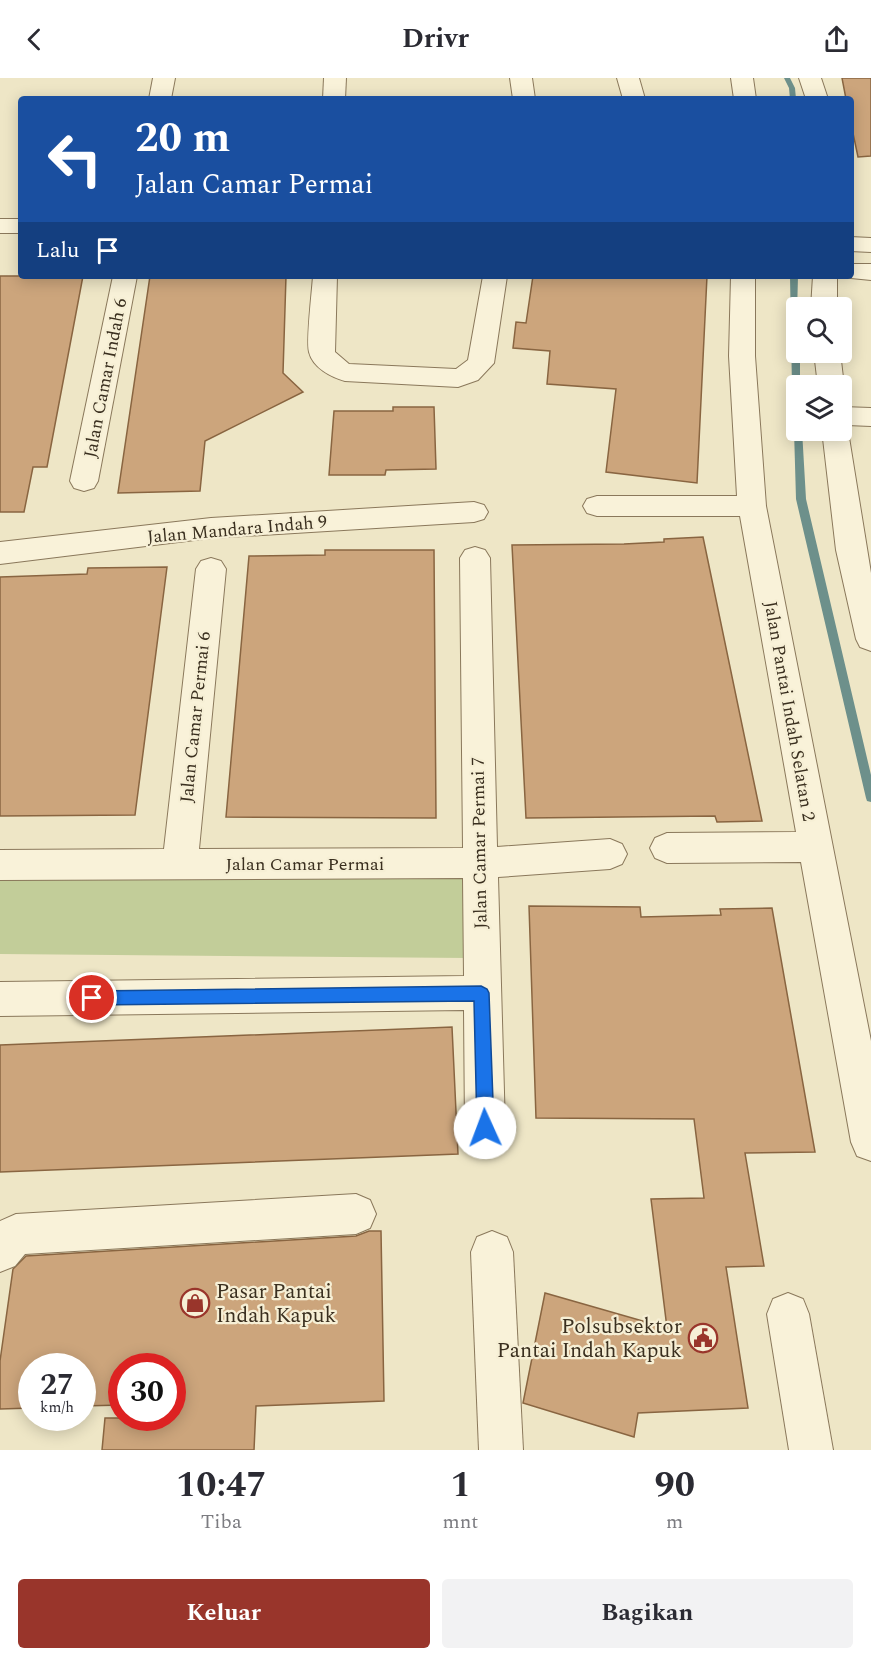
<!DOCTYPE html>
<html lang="id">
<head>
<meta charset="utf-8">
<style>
	body { margin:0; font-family:Spectral,serif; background:#f2f2f3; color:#2b2b33; height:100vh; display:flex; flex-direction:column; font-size:22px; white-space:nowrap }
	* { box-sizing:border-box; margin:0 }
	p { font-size:20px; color:#7c7c81 }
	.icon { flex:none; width:33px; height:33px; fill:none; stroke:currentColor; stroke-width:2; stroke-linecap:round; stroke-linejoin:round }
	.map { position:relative; height:1372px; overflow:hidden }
	.side { display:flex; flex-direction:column; background:#fff; flex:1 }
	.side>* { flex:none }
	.hud { position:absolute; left:18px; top:18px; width:836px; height:183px; border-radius:6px; box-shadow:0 3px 15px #0003; background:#1a4fa0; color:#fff; overflow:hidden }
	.fabs { position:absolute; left:786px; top:219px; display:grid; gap:12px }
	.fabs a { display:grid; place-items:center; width:66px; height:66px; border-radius:6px; background:#fff; box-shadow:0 3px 15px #0003; font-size:30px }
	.speed { position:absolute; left:18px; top:1275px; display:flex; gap:12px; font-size:30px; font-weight:700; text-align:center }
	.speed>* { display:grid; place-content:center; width:78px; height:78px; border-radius:50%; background:#fff; box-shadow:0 3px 15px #0003; line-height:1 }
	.speed small { font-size:15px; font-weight:400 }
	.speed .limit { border:9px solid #d22; background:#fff; color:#111 }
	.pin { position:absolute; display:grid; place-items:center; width:51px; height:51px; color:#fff; margin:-26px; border:3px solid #fff; border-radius:50%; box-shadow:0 2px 6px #0007 }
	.me { position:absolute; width:66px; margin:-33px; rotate:358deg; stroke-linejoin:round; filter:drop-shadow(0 0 4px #0008) }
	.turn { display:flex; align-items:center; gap:21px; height:126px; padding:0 18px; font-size:27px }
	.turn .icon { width:78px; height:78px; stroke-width:2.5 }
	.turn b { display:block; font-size:42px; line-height:51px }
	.then { display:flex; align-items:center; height:57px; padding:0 18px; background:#0003; gap:12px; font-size:22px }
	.eta { display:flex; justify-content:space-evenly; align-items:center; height:102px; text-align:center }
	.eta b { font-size:36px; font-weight:700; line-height:42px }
	.action { display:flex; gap:12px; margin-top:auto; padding:12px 18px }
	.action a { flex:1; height:69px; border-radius:6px; background:#99352b; color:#fff; font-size:24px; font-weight:700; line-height:69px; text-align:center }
	.action a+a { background:#f2f2f3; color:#2b2b33 }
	header { display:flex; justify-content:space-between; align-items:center; height:78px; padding:0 18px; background:#fff; font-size:27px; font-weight:700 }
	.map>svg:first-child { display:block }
	.green { fill:#c2cd99 }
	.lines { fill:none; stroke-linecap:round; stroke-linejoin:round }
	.stream { fill:#6d908b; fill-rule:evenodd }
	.building { fill:#cca57c; stroke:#896541; stroke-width:1.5 }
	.minor-casing { stroke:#8a785b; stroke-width:2 }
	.minor { fill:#f9f2d9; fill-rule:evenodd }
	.route { fill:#1a73e8; stroke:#114b97; stroke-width:1.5 }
	.labels { text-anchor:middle; stroke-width:4.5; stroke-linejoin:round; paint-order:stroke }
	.street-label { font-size:18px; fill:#3a2f1f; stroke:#f6efd5 }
	.near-poi-label { font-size:21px; fill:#3a2f1f; stroke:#f6efd5; text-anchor:start }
</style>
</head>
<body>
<header><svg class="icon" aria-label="back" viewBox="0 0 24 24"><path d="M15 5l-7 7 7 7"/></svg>Drivr<svg class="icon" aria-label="share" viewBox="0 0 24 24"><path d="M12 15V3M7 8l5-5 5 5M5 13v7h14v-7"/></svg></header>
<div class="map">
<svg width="871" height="1372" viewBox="0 0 871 1372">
	<rect width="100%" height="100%" fill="#eee6c6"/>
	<path class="green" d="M0 773 468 778V880L0 876Z"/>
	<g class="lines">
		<g class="stream">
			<path d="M784 0H790L795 10 796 21H790L789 10Z"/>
			<path d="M790 198H798L796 274H800V308H796V313L792 310Z"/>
			<path d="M796 349V352H802L806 421 871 697V724L867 723 866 720 796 421 794 352Z"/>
		</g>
	</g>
	<g class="building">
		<path d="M842 0H871V78L858 79 850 41V21H846Z"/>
		<path d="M0 198H83L47 389H33L24 434H0Z"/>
		<path d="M150 198H286L283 295 303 314 205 363 200 413 118 415Z"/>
		<path d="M533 198H707L697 405 606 394 616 311 547 306 550 273 513 270 516 244 526 245Z"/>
		<path d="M393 329H434L436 391 386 392 385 397H329L334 333H393Z"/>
		<path d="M703 459 762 743 717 744 715 738 526 740 512 467 624 466 664 464V461Z"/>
		<path d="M325 472H434L436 740 226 739 249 478 325 477Z"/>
		<path d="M167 489 135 737 0 738V499L87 496 88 490Z"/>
		<path d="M529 828 640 829 641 839 721 837 720 831 772 830 815 1074 745 1075 764 1188 726 1189 748 1330 638 1335 634 1359 523 1325 545 1215 667 1250 651 1121 704 1120 694 1041 536 1040Z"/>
		<path d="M452 949 458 1076 0 1094V967Z"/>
		<path d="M369 1153H381L384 1323 256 1328 254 1372H102L105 1340H172V1288H122V1327L82 1328V1288H32V1330L0 1331V1283L13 1191 26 1178 356 1158Z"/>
	</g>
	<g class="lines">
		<g class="minor-casing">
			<g id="minor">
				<path d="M153 0H175L171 21H149Z"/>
				<path d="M324 0H346L345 21H323Z"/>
				<path d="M510 0H532L535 21H513Z"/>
				<path d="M617 0H639L645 21H623Z"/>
				<path d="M731 0H753L756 21H734Z"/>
				<path d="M799 0H821L828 21H806Z"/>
				<rect x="0" y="141" width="21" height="14"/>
				<path d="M850 159 871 160V174L850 173Z"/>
				<path d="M850 186H871V202L841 199 850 198Z"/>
				<path d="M113 198H137L98 403 94 410 84 413 74 410 70 403Z"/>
				<path d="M313 198H337L335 274 349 286 456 291 468 282 483 198H507L494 285 478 302 458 309 345 303C331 299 313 290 309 274 306 262 312 214 313 198Z"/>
				<path d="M731 198H755V278L766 428 871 963V1083L857 1078 851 1064 801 784 667 785 655 780 650 770 655 760 667 755 796 754 740 438H597L587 435 583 428 587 421 597 418H737L729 278Z"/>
				<path d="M813 198H837V230H811Z"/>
				<path d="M814 274H840L844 308 842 312V308H818Z"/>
				<path d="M842 329 871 330V348L847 347 871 495V573L860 569 856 561 836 472 822 352H842Z"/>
				<path d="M474 424 484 427 488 434 484 441 474 444 211 460 0 486V464L211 440Z"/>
				<path d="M475 469 485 472 490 480 497 769 610 761 622 766 627 776 622 786 610 791 498 799 505 1050 499 1063 485 1069 471 1063 465 1050 464 932 0 938V904L464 898 463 800 0 802V772L164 771 196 491 201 483 211 480 221 483 226 491 199 771 463 770 460 480 465 472Z"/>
				<path d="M356 1116 370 1122 376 1136 370 1150 356 1156 25 1176 15 1188 0 1194V1143L16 1136Z"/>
				<path d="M492 1153 507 1159 513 1174 523 1372H479L471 1174 477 1159Z"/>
				<path d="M788 1215 803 1221 809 1236 833 1372H789L767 1236 773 1221Z"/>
			</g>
		</g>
		<use href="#minor" class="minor"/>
	</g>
	<path class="route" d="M481 908 487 911 489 915 494 1050 491 1055 485 1057 480 1055 477 1050 474 923 92 927 86 925 84 920 86 915 92 913Z"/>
	<defs>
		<g id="shop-ring" transform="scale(1.5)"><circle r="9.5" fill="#f6efd5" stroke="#99352b" stroke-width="1.5"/><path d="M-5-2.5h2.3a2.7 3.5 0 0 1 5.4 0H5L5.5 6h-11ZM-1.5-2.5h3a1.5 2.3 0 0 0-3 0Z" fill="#99352b"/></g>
		<g id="civic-ring" transform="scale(1.5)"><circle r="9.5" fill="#f6efd5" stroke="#99352b" stroke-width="1.5"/><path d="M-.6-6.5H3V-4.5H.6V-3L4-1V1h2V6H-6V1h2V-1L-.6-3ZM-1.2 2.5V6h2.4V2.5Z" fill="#99352b"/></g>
	</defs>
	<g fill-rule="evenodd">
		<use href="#shop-ring" x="195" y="1225"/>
		<use href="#civic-ring" x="703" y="1260"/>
	</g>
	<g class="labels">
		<g class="street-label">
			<text transform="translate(105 300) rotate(-79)" y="6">Jalan Camar Indah 6</text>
			<text transform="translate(237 451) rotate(-5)" y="6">Jalan Mandara Indah 9</text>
			<text transform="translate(790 633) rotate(80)" y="6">Jalan Pantai Indah Selatan 2</text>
			<text transform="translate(195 639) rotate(-84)" y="6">Jalan Camar Permai 6</text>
			<text transform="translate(479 765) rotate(-91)" y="6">Jalan Camar Permai 7</text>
			<text x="305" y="792">Jalan Camar Permai</text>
		</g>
		<g class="near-poi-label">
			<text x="216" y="1220">Pasar Pantai<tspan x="216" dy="24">Indah Kapuk</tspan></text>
			<text x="682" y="1255" text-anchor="end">Polsubsektor<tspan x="682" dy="24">Pantai Indah Kapuk</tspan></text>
		</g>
	</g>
</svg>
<div class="fabs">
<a><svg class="icon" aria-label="search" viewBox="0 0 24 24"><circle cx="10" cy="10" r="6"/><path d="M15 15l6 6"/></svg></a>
<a><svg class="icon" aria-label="layers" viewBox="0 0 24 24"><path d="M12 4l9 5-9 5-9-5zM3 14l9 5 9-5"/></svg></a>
</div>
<div class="speed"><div>27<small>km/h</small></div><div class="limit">30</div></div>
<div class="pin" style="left:92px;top:920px;background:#d93025"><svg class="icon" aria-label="arrive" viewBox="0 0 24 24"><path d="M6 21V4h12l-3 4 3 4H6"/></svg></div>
<svg class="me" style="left:485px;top:1050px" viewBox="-20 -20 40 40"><circle r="19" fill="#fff"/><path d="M0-13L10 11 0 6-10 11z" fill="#1a73e8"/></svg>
<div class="hud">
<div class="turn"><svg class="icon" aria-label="left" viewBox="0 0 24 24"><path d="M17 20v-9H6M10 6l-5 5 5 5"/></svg><div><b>20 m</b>Jalan Camar Permai</div></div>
<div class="then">Lalu<svg class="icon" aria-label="arrive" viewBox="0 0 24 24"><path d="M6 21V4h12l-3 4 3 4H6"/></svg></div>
</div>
</div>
<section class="side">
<div class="eta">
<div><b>10:47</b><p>Tiba</p></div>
<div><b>1</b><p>mnt</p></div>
<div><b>90</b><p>m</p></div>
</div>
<div class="action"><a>Keluar</a><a>Bagikan</a></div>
</section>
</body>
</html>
